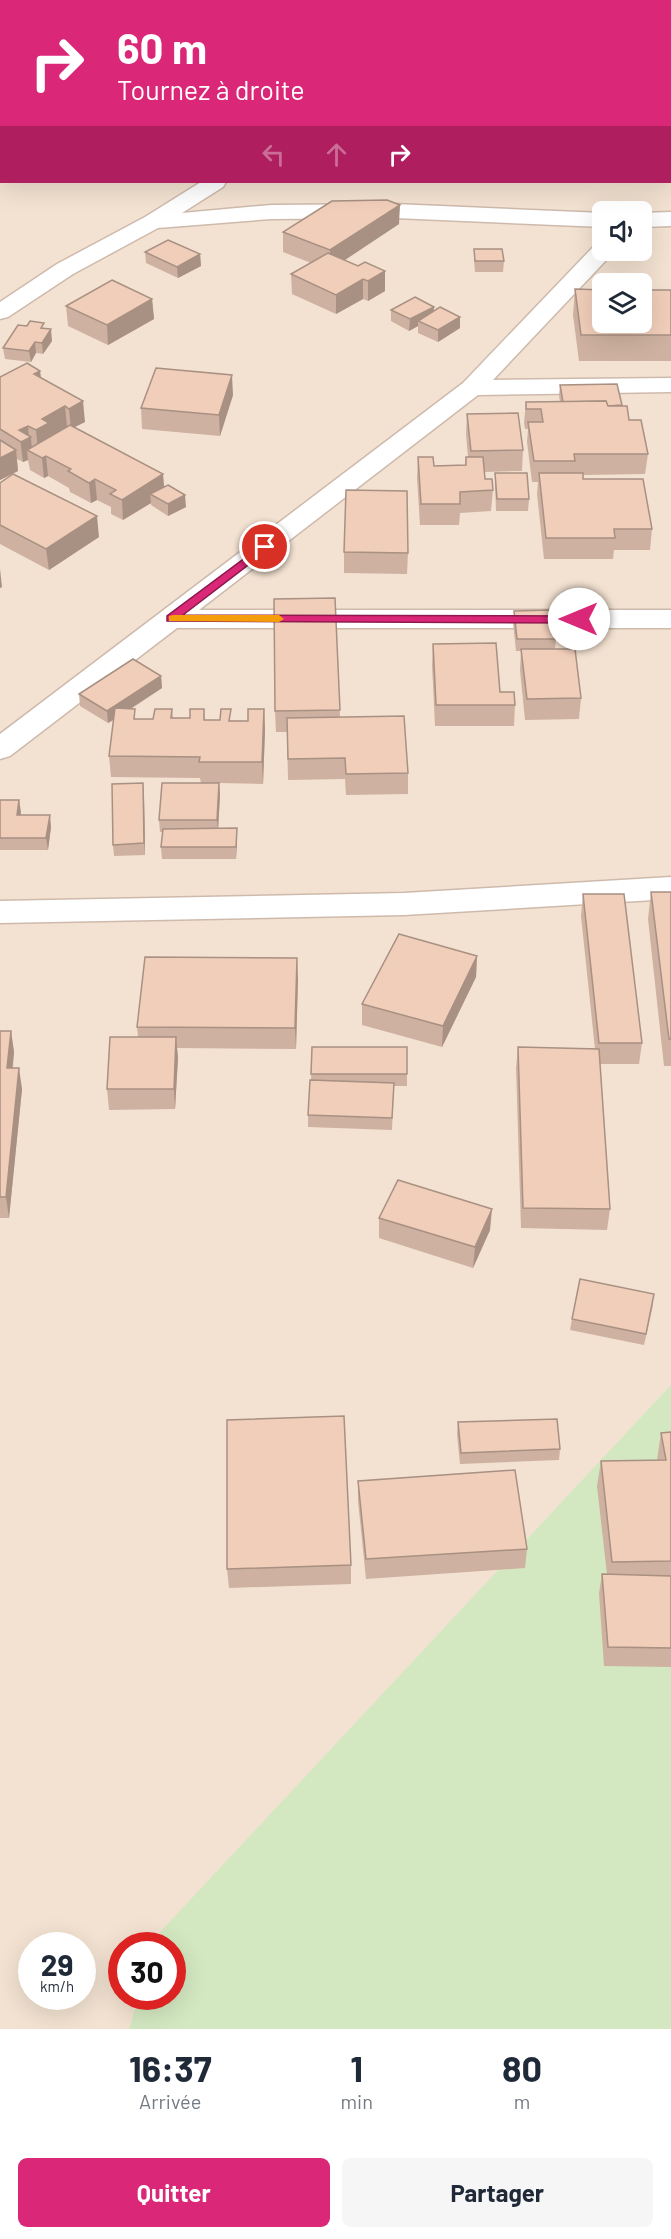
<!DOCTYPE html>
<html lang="fr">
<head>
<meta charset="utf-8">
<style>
	body { margin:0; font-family:Barlow,sans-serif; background:#f6f6f7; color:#1f2937; height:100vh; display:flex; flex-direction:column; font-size:22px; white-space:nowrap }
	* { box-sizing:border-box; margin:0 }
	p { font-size:20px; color:#747a83 }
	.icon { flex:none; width:33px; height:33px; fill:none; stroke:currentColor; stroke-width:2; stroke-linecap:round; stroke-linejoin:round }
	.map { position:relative; height:2029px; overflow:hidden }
	.details { display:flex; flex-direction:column; background:#fff; flex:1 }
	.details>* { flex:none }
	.hud { position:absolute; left:0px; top:0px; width:672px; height:183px; box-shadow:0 6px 24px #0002; background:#db2777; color:#fff; overflow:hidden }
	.controls { position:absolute; left:592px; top:201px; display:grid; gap:12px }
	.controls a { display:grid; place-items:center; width:60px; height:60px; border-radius:9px; background:#fff; box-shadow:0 6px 24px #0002; font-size:30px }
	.speed { position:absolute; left:18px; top:1932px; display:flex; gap:12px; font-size:30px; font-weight:700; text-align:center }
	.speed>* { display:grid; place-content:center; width:78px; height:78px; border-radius:50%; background:#fff; box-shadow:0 6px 24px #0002; line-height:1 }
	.speed small { font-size:15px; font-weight:400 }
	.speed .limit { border:9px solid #d22; background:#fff; color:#111 }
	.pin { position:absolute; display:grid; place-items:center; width:51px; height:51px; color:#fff; margin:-26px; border:3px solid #fff; border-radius:50%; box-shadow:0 2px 6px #0007 }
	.me { position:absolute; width:66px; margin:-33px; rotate:270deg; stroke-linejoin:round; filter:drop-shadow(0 0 4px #0008) }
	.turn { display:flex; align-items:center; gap:21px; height:126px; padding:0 18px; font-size:27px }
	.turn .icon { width:78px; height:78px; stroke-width:2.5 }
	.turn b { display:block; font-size:42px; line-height:51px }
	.lanes { display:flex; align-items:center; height:57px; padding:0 18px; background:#0003; justify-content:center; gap:30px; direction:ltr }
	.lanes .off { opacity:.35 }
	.eta { display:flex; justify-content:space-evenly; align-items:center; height:102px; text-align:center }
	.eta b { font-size:36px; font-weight:700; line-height:42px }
	.primary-button { display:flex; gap:12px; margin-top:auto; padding:12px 18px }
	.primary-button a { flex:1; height:69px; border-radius:9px; background:#db2777; color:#fff; font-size:24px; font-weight:700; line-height:69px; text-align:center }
	.primary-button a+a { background:#f6f6f7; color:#1f2937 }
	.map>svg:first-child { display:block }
	.residential { fill:#f3e2d1; fill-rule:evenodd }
	.green { fill:#d3e8c1 }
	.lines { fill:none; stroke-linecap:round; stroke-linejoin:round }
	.street-casing { stroke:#cebaac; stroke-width:3 }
	.path { stroke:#d5b19e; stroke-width:2; stroke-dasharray:1 3; stroke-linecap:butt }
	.street { fill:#fff; fill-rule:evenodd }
	.wall { fill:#ceb1a0 }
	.shaded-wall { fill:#a89082 }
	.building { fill:#f0ceba; stroke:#a89082; stroke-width:1.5 }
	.route { fill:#db2777; stroke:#8e194d; stroke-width:1.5 }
	.slow { fill:#f59e0b }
</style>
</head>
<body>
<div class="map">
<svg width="671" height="2029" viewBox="0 0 671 2029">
	<rect width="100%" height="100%" fill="#fcf1e2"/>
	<path class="residential" d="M0 0H671V2029H0ZM2 2H670V182H2ZM603 212H642V250H603ZM603 284H642V322H603ZM32 1946H82V1996H32ZM122 1946H172V1996H122Z"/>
	<path class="green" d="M671 1385V2029H129L139 1997 172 1996V1946L157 1945 161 1931Z"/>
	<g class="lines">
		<g class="street-casing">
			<g id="street">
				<path d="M500 0H520L499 2Z"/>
				<rect x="670" y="62" width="1" height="12"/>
				<path d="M201 182H226L223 187 182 213 271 205 395 204 603 213V227L395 218 271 219 158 228 73 274 8 317 0 319V302L57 264 145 217Z"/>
				<path d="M671 212V226L642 227V213Z"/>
				<path d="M603 243V250H614L611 255 493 380 671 378V392L478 395 199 610H671V628H177L10 756 0 759V734L463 383 595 245Z"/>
				<path d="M671 877V899L404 915 0 923V901L404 893Z"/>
			</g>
		</g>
		<path class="path" d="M402 0 409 2"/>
		<use href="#street" class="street"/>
	</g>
	<g class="wall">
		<path d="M519 182H601L519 183Z"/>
		<path d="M399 224 344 260 385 291 368 301 363 299 336 314 292 294 291 274 311 263 283 252V232Z"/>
		<path d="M474 249 504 261 503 272H475L474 260Z"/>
		<path d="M145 252 200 254 201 266 178 278 146 263Z"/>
		<path d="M575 289 671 290V361H579L573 315Z"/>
		<path d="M152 299 154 319 108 345 68 326 66 306Z"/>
		<path d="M434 307 433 311 460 328 438 342 418 333V326L409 331 391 321V310Z"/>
		<path d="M45 329 52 341 43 354 36 353 31 362 5 359 3 348Z"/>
		<path d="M40 371 41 377 85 422 74 427 164 487 186 507 168 516 151 505V503L123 520 111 514V507L97 500 91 503 70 492 69 488 48 476 44 478 30 470 28 460 23 462 17 459 18 471 0 480V377Z"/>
		<path d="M560 385 622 405 648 454 645 474 583 475V479L652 529 650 550H614L613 559H544L537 494 538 482H532L527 442 528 429H525L524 423 526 402H560L559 396Z"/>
		<path d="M233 395 220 436 142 429 141 408Z"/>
		<path d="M467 414 523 450 522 471 484 472 485 479 493 490 491 511 460 513 459 525H420L417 478 418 457 434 466 465 465 466 457H468L466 434Z"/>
		<path d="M495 473 529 499 528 511H496L495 484Z"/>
		<path d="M0 483 99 537 49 570 0 544Z"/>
		<path d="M344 552 408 553 407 574 344 573Z"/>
		<path d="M335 598 340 717 408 773V794L346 795 345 779 288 780 287 732H276L275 711Z"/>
		<path d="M514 611 556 639 555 649 581 698 579 719 525 720 520 670 521 651H516L513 623Z"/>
		<path d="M433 644 515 705 514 726H435L432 665Z"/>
		<path d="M161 676 162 688 131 709 135 719H153L172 709 173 718H190L204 709 205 720 248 721 264 709 265 730 263 784 219 783 220 795 218 828 237 840 236 859H162L161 847 163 832H160L159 820 201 783 200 778 111 777 109 756 114 720 108 723 80 706 79 694Z"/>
		<path d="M144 795 145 855 114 856 113 845Z"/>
		<path d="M0 800H19L20 815 51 827 48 850H0Z"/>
		<path d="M651 892H671V1066H664L648 919Z"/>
		<path d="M583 894 642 1043 639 1064H600L610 1209 607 1230 521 1228 516 1068 518 1047 595 1049 581 916Z"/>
		<path d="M477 956 476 977 442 1047 362 1025V1004Z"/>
		<path d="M298 979 296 1049 177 1048 178 1058 175 1109 109 1110 107 1089 138 1037 137 1027Z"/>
		<path d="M0 1031H11L14 1052 13 1068 22 1089 9 1218H0Z"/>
		<path d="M312 1047 407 1074V1086H394L392 1130 308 1127V1115L311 1080Z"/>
		<path d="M379 1218 490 1230 473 1268 379 1238Z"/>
		<path d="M653 1305 644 1345 570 1330 572 1319Z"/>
		<path d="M458 1422 560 1449 559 1460 460 1464 457 1434Z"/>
		<path d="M671 1432V1667L604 1666 599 1593 602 1574H607L597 1486 601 1461 657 1460 661 1433Z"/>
		<path d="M358 1481 527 1549 525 1568 366 1579 358 1501Z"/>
		<path d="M351 1565V1584L229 1588 227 1569Z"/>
	</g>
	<g class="shaded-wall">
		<path d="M400 205 399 224 330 270V250Z"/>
		<path d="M200 254 201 266 178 278 177 267Z"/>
		<path d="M385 271V291L368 301V281Z"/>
		<path d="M363 279V299L336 314V295Z"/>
		<path d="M152 299 154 319 108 345 107 325Z"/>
		<path d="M434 307 433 318 418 321V326L409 331 410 319Z"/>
		<path d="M460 317V328L438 342V330Z"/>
		<path d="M51 329 52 341 43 354 42 343Z"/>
		<path d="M35 342 36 353 31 362 29 351Z"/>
		<path d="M40 371 42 391 34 374Z"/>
		<path d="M232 375 233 395 220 436 219 415Z"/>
		<path d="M83 401 85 422 71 429 69 409Z"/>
		<path d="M65 406 67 427 50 436 51 444 38 451 36 430 42 419Z"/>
		<path d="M28 426 29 438 31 437 32 452 27 450 28 460 23 462 19 430Z"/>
		<path d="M16 450 18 471 0 480V458Z"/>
		<path d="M46 456 48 476 44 478 42 458Z"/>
		<path d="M163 474 165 495 150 494 151 503 123 520 122 500Z"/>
		<path d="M95 479 97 500 91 503 89 483Z"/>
		<path d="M185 495 186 507 168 516V504Z"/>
		<path d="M97 516 99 537 49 570 46 549Z"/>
		<path d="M0 569 2 587 0 588Z"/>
		<path d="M161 676 162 688 108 723 107 711Z"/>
		<path d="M264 709 265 730 263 784 262 762Z"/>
		<path d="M143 783 144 795 145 855 144 843Z"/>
		<path d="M219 783 220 795 218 832 217 820Z"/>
		<path d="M19 800 21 812 19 827 17 815Z"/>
		<path d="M50 815 51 827 48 850 46 838Z"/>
		<path d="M237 828V840L236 859V847Z"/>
		<path d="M477 956 476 977 442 1047 443 1026Z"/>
		<path d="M297 958 298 979 296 1049 295 1028Z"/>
		<path d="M11 1031 14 1052 10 1089 7 1068Z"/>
		<path d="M176 1037 178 1058 175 1109 174 1089Z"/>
		<path d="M19 1068 22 1089 9 1218 6 1197Z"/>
		<path d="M492 1209 490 1230 473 1268 475 1247Z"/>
	</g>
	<g class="building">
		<rect x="592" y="0" width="58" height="2"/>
		<rect x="670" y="77" width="1" height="40"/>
		<path d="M387 200 400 205 330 250 283 232 332 201Z"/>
		<path d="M168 240 200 254 177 267 145 252Z"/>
		<path d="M474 249H502L504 261H475Z"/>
		<path d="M328 253 358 266 365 262 385 271 368 281 363 279 336 295 291 274Z"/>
		<path d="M112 280 152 299 107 325 66 306Z"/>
		<path d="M575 289 603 290V322H642V290H671V335H581Z"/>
		<path d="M415 297 434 307 410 319 391 310Z"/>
		<path d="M440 307 460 317 438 330 418 321Z"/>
		<path d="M30 321 44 323 41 328 51 329 42 343 35 342 29 351 3 348 18 325 27 326Z"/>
		<path d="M27 363 40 371 34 374 83 401 69 409 65 406 42 419 49 423 36 430 28 426 19 430 31 437 21 442 0 429V377Z"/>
		<path d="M156 368 232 375 219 415 141 408Z"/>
		<path d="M617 384 622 405 607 406 606 401 563 402 560 385Z"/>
		<path d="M606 401 608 406H627L629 420H641L648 454H574L575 461H534L528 422H543L541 409H526V402Z"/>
		<path d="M518 413 523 450 471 451 467 414Z"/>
		<path d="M70 425 163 474 122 500 110 494 116 490 95 479 89 483 68 471 71 469 46 456 42 458 27 450Z"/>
		<path d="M0 440 16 450 0 458Z"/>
		<path d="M418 457H433L434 466 466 465V457H483L485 479H492L493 490 460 492V504H421Z"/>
		<path d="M495 473H527L529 499H497Z"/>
		<path d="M539 473H583V479H643L652 529H614L615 538H546Z"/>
		<path d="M13 474 97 516 46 549 0 525V483Z"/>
		<path d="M168 485 185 495 168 504 150 494Z"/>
		<path d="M346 490 407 491 408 553 344 552Z"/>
		<path d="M335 598 340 710 275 711 274 599Z"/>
		<path d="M552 610 556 639H517L514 611Z"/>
		<path d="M496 643 500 692H514L515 705H436L433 644Z"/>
		<path d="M521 649H575L581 698 527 699Z"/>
		<path d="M133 659 161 676 107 711 79 694Z"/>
		<path d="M115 708 135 709 134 719H153L155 709H172L171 718H190V709H204V720H220L221 709H231L229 721H248V709H264L262 762H199L200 757 109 756Z"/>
		<path d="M404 716 408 773 346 774 345 758 288 759 287 718Z"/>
		<path d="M143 783 144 843 113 845 112 784Z"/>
		<path d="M162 783H219L217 820H159Z"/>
		<path d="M0 800H19L17 815H50L46 838H0Z"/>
		<path d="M237 828 236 847H161L163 829Z"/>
		<path d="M651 892H671V1039H669Z"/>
		<path d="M583 894H624L642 1043H599Z"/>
		<path d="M399 934 477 956 443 1026 362 1004Z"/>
		<path d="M145 957 297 958 295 1028 137 1027Z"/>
		<path d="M0 1031H11L7 1068H19L6 1197H0Z"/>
		<path d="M110 1037H176L174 1089H107Z"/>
		<path d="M312 1047H407V1074H311Z"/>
		<path d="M518 1047 599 1049 610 1209 523 1208Z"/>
		<path d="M310 1080 394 1083 392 1118 308 1115Z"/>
		<path d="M398 1180 492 1209 475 1247 379 1218Z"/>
		<path d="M580 1279 654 1294 646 1334 572 1319Z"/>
		<path d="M344 1416 351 1565 227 1569V1420Z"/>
		<path d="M557 1419 560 1449 461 1453 458 1422Z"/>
		<path d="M671 1432V1561L612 1562 601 1461 666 1460 661 1433Z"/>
		<path d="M515 1470 527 1549 366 1559 358 1481Z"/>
		<path d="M602 1574 671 1576V1648L608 1647Z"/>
	</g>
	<path class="route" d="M265 543 269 544V549L183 615 579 616 585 619 579 623 167 621V616Z"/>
	<path class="slow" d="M173 615H279L284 619 279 622 169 621V616Z"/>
</svg>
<div class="controls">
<a><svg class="icon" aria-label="sound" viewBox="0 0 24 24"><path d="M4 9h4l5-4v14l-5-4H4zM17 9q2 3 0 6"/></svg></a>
<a><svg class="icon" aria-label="layers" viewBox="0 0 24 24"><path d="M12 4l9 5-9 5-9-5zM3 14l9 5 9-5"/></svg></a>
</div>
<div class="speed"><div>29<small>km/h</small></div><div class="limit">30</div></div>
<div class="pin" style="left:265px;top:547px;background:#d93025"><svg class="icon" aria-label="arrive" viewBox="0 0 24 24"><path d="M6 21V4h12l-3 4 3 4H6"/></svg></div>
<svg class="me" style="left:579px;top:619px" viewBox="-20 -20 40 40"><circle r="19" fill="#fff"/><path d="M0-13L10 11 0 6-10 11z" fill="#db2777"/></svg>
<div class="hud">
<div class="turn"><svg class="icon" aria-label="right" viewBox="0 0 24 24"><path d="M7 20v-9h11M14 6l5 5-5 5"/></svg><div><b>60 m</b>Tournez à droite</div></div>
<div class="lanes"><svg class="icon off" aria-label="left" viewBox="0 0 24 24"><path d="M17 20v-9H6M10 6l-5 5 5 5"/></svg><svg class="icon off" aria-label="ahead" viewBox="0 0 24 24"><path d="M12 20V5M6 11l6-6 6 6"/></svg><svg class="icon" aria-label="right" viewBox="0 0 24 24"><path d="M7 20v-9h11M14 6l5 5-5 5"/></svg></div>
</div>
</div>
<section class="details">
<div class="eta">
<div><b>16:37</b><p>Arrivée</p></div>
<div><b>1</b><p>min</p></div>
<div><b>80</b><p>m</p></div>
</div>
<div class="primary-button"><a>Quitter</a><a>Partager</a></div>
</section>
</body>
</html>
